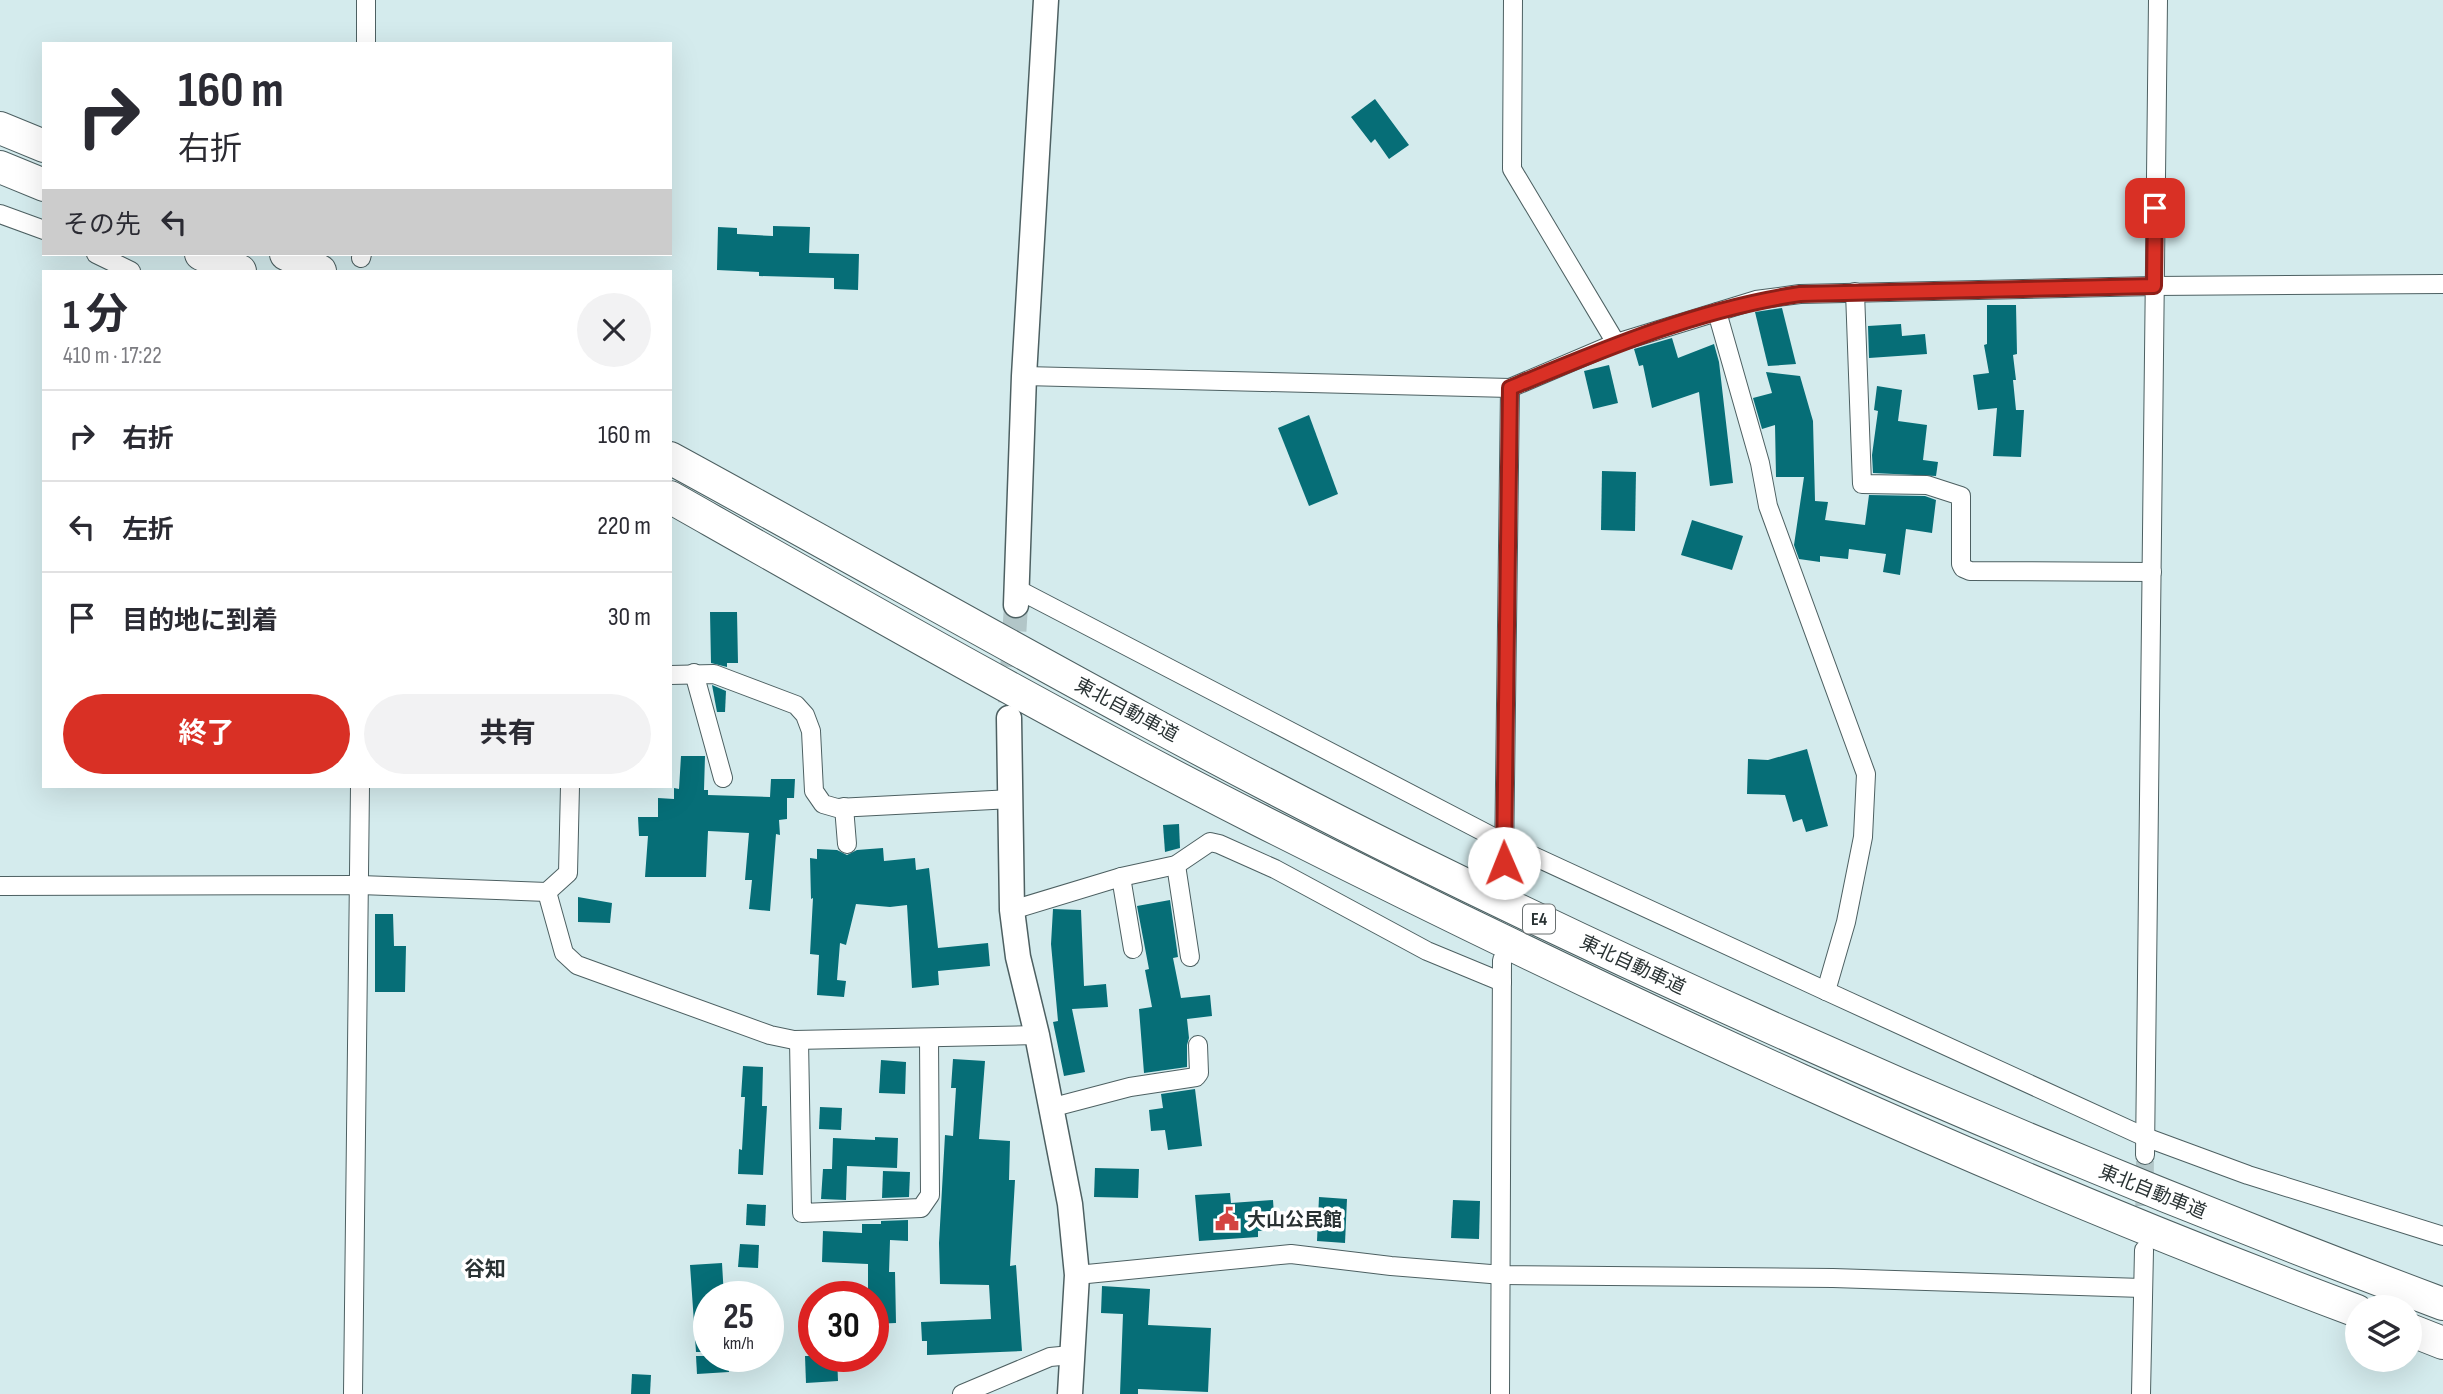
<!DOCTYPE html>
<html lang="ja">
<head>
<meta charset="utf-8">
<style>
	body { margin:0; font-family:"Sofia Sans Condensed","Noto Sans JP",sans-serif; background:#f2f2f3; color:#2b2b33; height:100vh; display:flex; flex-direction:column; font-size:26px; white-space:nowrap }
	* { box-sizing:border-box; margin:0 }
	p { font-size:23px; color:#7c7c81 }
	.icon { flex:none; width:38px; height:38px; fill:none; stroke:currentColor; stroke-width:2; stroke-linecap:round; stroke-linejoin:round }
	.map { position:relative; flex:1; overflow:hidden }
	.drawer { position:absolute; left:42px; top:270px; width:630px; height:518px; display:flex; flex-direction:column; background:#fff; border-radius:0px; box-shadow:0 7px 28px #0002 }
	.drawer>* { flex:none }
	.banner { position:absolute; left:42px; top:42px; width:630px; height:214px; border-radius:0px; box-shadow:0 7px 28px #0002; background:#fff; color:#2b2b33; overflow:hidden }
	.fabs { position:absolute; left:2345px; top:1295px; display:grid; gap:14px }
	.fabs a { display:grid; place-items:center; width:77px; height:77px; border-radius:50%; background:#fff; box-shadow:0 7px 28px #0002; font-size:35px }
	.speed { position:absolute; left:693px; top:1281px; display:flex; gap:14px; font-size:35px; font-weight:700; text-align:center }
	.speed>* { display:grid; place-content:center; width:91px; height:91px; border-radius:50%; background:#fff; box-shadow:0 7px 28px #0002; line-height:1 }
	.speed small { font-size:18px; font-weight:400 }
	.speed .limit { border:10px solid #d22; background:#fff; color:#111 }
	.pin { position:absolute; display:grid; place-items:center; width:60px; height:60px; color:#fff; margin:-30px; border-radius:14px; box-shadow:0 4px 10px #0006 }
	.me { position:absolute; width:77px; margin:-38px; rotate:359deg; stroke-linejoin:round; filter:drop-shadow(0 0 5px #0008) }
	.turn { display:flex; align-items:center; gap:24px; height:147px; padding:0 21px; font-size:32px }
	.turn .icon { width:91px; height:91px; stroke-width:2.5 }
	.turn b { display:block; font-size:49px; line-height:60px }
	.then { display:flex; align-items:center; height:66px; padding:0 21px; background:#0003; gap:14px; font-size:26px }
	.round { display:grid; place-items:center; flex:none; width:74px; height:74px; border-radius:37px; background:#f2f2f3 }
	.overview { display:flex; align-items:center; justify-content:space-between; height:119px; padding:0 21px }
	h1 { font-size:42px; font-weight:700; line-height:52px }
	.action { display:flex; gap:14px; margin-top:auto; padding:14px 21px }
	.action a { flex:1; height:80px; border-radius:42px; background:#d93025; color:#fff; font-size:28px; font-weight:700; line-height:80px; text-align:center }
	.action a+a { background:#f2f2f3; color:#2b2b33 }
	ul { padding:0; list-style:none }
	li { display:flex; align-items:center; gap:21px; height:91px; padding:0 21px; border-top:2px solid #e1e1e2 }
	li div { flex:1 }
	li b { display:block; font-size:26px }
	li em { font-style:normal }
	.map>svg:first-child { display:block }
	.building { fill:#066e77 }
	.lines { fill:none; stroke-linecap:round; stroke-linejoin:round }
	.street-tunnel { stroke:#b2c6c8; stroke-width:18; stroke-dasharray:18 9; stroke-linecap:butt }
	.secondary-tunnel { stroke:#b2c6c8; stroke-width:24; stroke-dasharray:24 12; stroke-linecap:butt }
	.street-casing { stroke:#4d6062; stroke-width:20 }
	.secondary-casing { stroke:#4d6062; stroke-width:27 }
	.highway-casing { stroke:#4d6062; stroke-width:34 }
	.street { stroke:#fff; stroke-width:18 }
	.secondary { stroke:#fff; stroke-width:24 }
	.highway { stroke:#fff; stroke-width:32 }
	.route-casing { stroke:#8d1f18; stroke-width:18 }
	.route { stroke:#d93025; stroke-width:12 }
	.labels { text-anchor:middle; stroke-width:7; stroke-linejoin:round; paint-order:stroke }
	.shield { fill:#fff; stroke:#6a7071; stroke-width:2 }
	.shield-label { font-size:18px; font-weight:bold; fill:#2a3334 }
	.street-label { font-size:19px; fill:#2a3334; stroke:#fff }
	.poi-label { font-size:19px; font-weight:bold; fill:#2a3334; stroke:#fff; text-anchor:start }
	.neighbourhood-label { font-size:21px; font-weight:bold; fill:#2a3334; stroke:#fff }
</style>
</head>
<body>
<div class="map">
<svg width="2443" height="1394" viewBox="0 0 2443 1394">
	<rect width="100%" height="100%" fill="#d4ebed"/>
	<g class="building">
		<path d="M1375 99 1409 145 1389 159 1375 139 1371 143 1351 117Z"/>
		<path d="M773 226 810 227 809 253 859 254 858 290 834 289V278L759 276V272L717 270 718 227 737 228V234L773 236Z"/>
		<path d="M1987 305H2016L2017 354 2013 355 2016 380H2013L2016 410H2024L2021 457 1993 456 1997 408 1978 410 1973 375 1989 373 1984 345 1987 344Z"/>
		<path d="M1782 308 1796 364 1768 366 1755 312Z"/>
		<path d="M1901 324 1902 336 1925 334 1927 354 1869 358 1868 326Z"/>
		<path d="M1672 338 1678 358 1714 344 1719 362 1733 483 1710 486 1699 392 1652 408 1643 365 1639 366 1634 349Z"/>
		<path d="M1609 365 1618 403 1593 409 1584 371Z"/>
		<path d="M1766 372 1800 376 1813 421 1815 501 1828 502 1825 520 1865 525 1869 495 1925 496 1936 500 1932 533 1906 529 1900 575 1883 572 1886 554 1849 549 1848 559 1820 556V562L1799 559 1794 545 1804 477H1776L1775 425 1762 429 1753 398 1772 393Z"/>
		<path d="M1877 386 1902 390 1898 421 1927 425 1923 460 1938 462 1936 476 1873 473 1872 455 1878 411 1874 410Z"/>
		<path d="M1309 415 1338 494 1309 506 1278 428Z"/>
		<path d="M1602 471 1636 472 1635 531 1601 530Z"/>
		<path d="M1692 520 1743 536 1732 570 1681 555Z"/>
		<path d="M710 612H737L738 663H727V667L711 663Z"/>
		<path d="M712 685 726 691 725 712H717Z"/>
		<path d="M1807 749 1828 826 1806 832 1802 819 1793 822 1785 795 1747 794 1748 759 1768 760Z"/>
		<path d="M681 756H705L704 790H708V795L770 797 771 779H795L794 798H787V819L779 820 780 835 776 834 770 911 749 909 752 880H745L749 833 708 831 706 877H645L648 836H639L638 817H658V798L674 799V788L679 789Z"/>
		<path d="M1179 824 1180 848 1165 852 1163 825Z"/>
		<path d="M883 848 884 861 915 858 916 870 929 868 938 948 988 943 990 966 938 971 939 985 912 988 907 905 890 907 856 904 846 945 840 943 837 980 846 981 844 997 817 995 819 955 810 954 813 898 811 899 810 858 817 859V849L837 850 847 855 857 850Z"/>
		<path d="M578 897 612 903 610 923 578 922Z"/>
		<path d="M1170 900 1178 957 1173 958 1181 998 1210 995 1212 1016 1187 1019 1189 1038 1187 1045V1067L1144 1073 1139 1009 1152 1007 1145 970 1149 969 1137 906Z"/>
		<path d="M1053 909 1081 910 1084 986 1106 984 1108 1007 1072 1009 1085 1072 1064 1076 1053 1022 1058 1021 1051 944Z"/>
		<path d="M375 914H393L394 946H406L405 992H375Z"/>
		<path d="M953 1059 985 1061 979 1139 1010 1141 1009 1180H1015L1010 1266 1016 1265 1022 1351 927 1355V1341H922L921 1322 991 1319 989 1285 940 1284 939 1243 945 1135 953 1136 956 1088H951Z"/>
		<path d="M881 1060 906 1062 905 1094 879 1093Z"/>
		<path d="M743 1066 763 1067 762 1106H767L763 1175 738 1174 739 1149 742 1150 745 1097H741Z"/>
		<path d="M1195 1089 1202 1146 1168 1150 1165 1130 1151 1131 1149 1110 1163 1108 1161 1094Z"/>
		<path d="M820 1107 842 1108 841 1130 819 1129Z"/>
		<path d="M875 1137 898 1138 897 1168 847 1166 846 1200 821 1199 823 1169H832L833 1138 875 1140Z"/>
		<path d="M1095 1168 1139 1169 1138 1198 1094 1197Z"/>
		<path d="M883 1171 910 1172 909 1197 882 1198Z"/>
		<path d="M1230 1193 1231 1203 1273 1200 1275 1230 1258 1231V1237L1199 1241 1195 1195Z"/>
		<path d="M1319 1197 1347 1199 1345 1243 1317 1241Z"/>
		<path d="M1453 1200 1480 1201 1479 1239 1451 1238Z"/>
		<path d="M747 1204 766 1205 765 1226 746 1225Z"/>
		<path d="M908 1220V1241L890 1240 889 1272H895L896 1323 873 1324V1297H868V1264L822 1262 823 1231 862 1233V1224H881V1221Z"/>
		<path d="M740 1244 759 1245 758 1268 738 1267Z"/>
		<path d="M722 1263 724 1297H709V1352H696L690 1265Z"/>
		<path d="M1102 1286 1150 1289 1148 1325 1211 1328 1208 1392 1138 1389V1394H1120L1123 1314 1101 1313Z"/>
		<path d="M696 1356H728L729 1372 697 1374Z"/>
		<path d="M805 1356H837L838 1381 806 1383Z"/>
		<path d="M632 1374 651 1375 650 1394H631Z"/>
	</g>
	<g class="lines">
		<g class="street-tunnel">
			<path d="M1502 946 1504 863"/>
			<path d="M2144 1233 2145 1155"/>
		</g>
		<path class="secondary-tunnel" d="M1010 703 1016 605"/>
		<g class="street-casing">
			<g id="street">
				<path d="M1513 0 1512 169 1616 343"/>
				<path d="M366 44V0"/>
				<path d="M0 214 44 230"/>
				<path d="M96 254 131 271"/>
				<path d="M361 258 362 254"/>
				<path d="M1855 292 1862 484 1927 485 1961 496V564L1963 568 1970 571 2152 572"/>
				<path d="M1717 312 1760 463 1768 506 1866 774 1863 837 1846 922 1826 991 2145 1137 2248 1175 2443 1236"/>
				<path d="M1024 376 1510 388 1616 343 1756 300 1800 294 2154 286 2443 284"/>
				<path d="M1017 589 1503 842 1826 991"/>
				<path d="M694 673 723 778"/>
				<path d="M670 675 714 674 796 705 805 715 811 731 814 791 823 804 837 808 1012 799"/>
				<path d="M844 807 847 844"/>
				<path d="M1504 863 1510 388"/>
				<path d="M1176 865 1190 957"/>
				<path d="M1121 877 1133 949"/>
				<path d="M0 886 360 885 547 892 564 953 577 965 770 1035 794 1040 1037 1035"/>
				<path d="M547 892 568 873 570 786"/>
				<path d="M1012 910 1121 877 1176 865 1210 842 1219 844 1275 869 1427 951 1502 982"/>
				<path d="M799 1040 802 1213 921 1208 930 1195 929 1038"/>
				<path d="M1050 1108 1130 1087 1196 1077 1199 1073 1198 1045"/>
				<path d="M2145 1155 2158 0"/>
				<path d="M1077 1275 1291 1254 1391 1266 1503 1275 1833 1278 2142 1288"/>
				<path d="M353 1394 360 786"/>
				<path d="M962 1394 1050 1357 1071 1355"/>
				<path d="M1500 1394 1502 960"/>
				<path d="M2141 1394 2144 1250"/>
			</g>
		</g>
		<g class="secondary-casing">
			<g id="secondary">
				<path d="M1016 605 1024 376 1046 0"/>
				<path d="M1009 718 1012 910 1018 957 1037 1035 1070 1204 1077 1275 1070 1394"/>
			</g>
		</g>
		<g class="highway-casing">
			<g id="highway">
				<path d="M0 128 44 146"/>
				<path d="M0 167 44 185"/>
				<path d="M201 254 240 271"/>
				<path d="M286 254 320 271"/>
				<path d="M670 458C916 592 1158 733 1409 857 1746 1023 2091 1172 2443 1304"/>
				<path d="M670 497C864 607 1058 718 1257 819 1615 1000 1981 1170 2357 1311"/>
				<path d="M2410 1330 2443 1343"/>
			</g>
		</g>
		<use href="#street" class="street"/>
		<use href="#secondary" class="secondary"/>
		<use href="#highway" class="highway"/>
	</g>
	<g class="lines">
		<g class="route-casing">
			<path id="route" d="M1504 863 1510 388C1604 349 1698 309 1800 294L2154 286 2155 208"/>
		</g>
		<use href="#route" class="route"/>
	</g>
	<defs>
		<g id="civic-bare" transform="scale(1.89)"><path d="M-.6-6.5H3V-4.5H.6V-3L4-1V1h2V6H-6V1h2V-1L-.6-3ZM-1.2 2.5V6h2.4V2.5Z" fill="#d34441" stroke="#fff" stroke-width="2.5" paint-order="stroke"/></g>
	</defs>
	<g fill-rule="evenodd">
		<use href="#civic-bare" x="1227" y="1219"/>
	</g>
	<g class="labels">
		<rect class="shield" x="1523" y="904.5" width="32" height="29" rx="5"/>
		<g class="shield-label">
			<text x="1539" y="925">E4</text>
		</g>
		<g class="street-label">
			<text transform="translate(1127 709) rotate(28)" y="7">東北自動車道</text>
			<text transform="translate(1633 964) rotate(25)" y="7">東北自動車道</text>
			<text transform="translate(2153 1191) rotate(22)" y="7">東北自動車道</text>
		</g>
		<g class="poi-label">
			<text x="1247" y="1226">大山公民館</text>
		</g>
		<g class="neighbourhood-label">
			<text x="485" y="1276">谷知</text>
		</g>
	</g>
</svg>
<div class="fabs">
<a><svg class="icon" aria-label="layers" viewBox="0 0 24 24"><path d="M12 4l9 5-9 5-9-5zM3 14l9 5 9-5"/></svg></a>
</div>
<div class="speed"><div>25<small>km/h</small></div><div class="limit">30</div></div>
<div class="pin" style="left:2155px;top:208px;background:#d93025"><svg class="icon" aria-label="arrive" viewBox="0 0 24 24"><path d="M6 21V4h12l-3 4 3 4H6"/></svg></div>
<svg class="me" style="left:1504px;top:863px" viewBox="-20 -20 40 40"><circle r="19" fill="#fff"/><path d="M0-13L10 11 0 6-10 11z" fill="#d93025"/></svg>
<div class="banner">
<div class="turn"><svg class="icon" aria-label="right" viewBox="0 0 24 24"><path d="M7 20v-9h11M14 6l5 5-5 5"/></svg><div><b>160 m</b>右折</div></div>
<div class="then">その先<svg class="icon" aria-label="left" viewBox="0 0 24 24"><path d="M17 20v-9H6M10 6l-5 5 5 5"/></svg></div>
</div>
<section class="drawer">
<div class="overview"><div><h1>1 分</h1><p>410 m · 17:22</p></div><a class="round"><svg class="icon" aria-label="close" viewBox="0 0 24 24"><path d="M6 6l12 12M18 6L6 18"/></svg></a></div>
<ul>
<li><svg class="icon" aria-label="right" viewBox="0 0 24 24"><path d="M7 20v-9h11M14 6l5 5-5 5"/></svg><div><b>右折</b></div><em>160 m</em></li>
<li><svg class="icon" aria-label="left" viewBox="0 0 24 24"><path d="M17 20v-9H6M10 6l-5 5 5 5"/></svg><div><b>左折</b></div><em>220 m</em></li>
<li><svg class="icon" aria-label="arrive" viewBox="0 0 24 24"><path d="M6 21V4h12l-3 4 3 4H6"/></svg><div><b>目的地に到着</b></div><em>30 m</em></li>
</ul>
<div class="action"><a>終了</a><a>共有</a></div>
</section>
</div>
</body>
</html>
